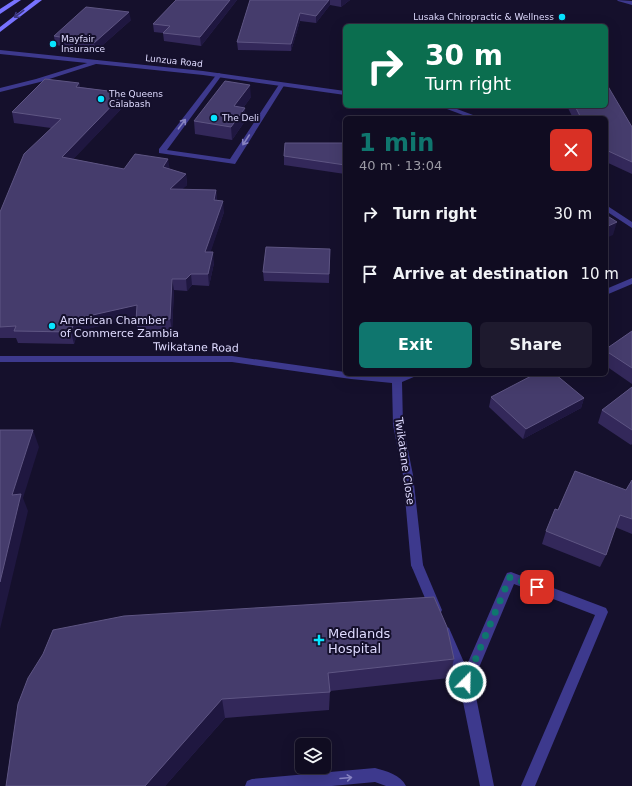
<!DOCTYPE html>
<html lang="en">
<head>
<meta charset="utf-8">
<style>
	body { margin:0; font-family:"DejaVu Sans",sans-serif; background:#1e1a2e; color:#f1f3f6; height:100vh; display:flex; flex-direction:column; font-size:15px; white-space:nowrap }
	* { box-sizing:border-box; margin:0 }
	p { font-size:13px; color:#9c9ba5 }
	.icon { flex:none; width:22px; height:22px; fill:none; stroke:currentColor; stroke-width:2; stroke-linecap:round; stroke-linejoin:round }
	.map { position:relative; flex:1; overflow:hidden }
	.details { position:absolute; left:343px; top:116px; width:265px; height:260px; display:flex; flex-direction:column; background:#100c21; border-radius:6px; box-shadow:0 4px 16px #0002,0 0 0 1px #302c3f }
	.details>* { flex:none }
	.guide { position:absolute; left:343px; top:24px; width:265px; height:84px; border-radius:6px; box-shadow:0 4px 16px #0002,0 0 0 1px #302c3f; background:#0b6e4f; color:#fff; overflow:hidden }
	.tools { position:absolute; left:295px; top:738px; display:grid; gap:8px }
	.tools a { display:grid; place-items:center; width:36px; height:36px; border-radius:6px; background:#100c21; box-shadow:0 4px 16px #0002,0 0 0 1px #302c3f; font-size:20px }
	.pin { position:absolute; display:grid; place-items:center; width:34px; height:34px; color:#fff; margin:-17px; border-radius:8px; box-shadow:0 2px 6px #0006 }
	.me { position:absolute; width:44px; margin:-22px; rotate:23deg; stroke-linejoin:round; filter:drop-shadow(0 0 3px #0008) }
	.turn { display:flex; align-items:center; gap:14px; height:84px; padding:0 16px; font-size:18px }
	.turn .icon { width:52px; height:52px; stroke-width:2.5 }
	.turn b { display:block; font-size:28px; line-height:34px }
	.round { display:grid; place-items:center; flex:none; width:42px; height:42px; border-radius:6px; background:#1e1a2e }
	.headline { display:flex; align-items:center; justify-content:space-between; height:68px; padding:0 16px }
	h1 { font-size:24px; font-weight:800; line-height:30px; color:#0f766e }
	.cta { display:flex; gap:8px; margin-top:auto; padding:8px 16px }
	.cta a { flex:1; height:46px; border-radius:6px; background:#0f766e; color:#fff; font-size:16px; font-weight:800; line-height:46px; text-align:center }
	.cta a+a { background:#1e1a2e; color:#f1f3f6 }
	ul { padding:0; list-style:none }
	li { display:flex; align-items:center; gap:12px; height:60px; padding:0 16px }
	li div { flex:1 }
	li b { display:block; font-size:15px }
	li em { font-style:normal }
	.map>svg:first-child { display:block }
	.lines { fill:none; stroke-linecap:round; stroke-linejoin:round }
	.lane { fill:#3d398d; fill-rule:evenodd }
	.street { fill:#3d398d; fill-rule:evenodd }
	.secondary { fill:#7772ff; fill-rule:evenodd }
	.wall { fill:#33285a }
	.shaded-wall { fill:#1f1740 }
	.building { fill:#453c6c; stroke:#5e5583 }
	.oneway { stroke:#3c3780 }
	.oneway2 { stroke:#8682c0 }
	.route { stroke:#0f766e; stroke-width:7; stroke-dasharray:0 12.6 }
	.poi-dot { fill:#07e4ff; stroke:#15102c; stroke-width:1.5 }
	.labels { text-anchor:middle; stroke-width:4; stroke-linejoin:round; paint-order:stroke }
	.far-poi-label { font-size:9px; fill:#dfdbff; stroke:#15102c; text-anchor:start }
	.far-street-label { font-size:9px; fill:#dfdbff; stroke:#15102c }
	.poi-label { font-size:11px; fill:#dfdbff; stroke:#15102c; text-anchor:start }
	.street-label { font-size:11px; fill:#dfdbff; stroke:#15102c }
	.near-poi-label { font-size:13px; fill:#dfdbff; stroke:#15102c; text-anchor:start }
</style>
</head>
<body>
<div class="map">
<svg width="632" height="786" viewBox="0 0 632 786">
	<rect width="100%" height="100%" fill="#15102c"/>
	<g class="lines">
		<g class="lane">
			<path d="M97 60 100 62 99 63 40 82 0 92V88L36 79Z"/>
			<path d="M219 73 222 75 167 150 230 159 280 83 285 84 235 164 159 153V149L217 74Z"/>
			<path d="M417 560 421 561 423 565 442 610 440 614 436 616 432 614 430 610 411 565 413 561Z"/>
			<path d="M511 572 606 608 608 612 535 786H521L595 615 514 584 473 682 494 786H480L459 682 439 632 441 628 445 626 449 628 466 667 505 577 507 573Z"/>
			<path d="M375 768C386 771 401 775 406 786H386L375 782 332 786H245L247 781 252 779Z"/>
		</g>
		<g class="street">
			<path d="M617 0 632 1V5L618 1Z"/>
			<path d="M0 50 203 71 345 91V95L203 75 0 54Z"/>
			<path d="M439 106H449L481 118H471Z"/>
			<path d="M606 205 632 222V228L606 211Z"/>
			<path d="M632 278V284L606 295V289Z"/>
			<path d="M0 356H232L345 372V374L396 376 403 374H418L416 376 402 382 403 425 413 475 423 565 421 569 417 570 413 569 411 565 403 475 393 425 392 383 351 379 232 362H0Z"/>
		</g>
		<g class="secondary">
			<path d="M14 0H21L0 14V9Z"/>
			<path d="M35 0H42L0 32V27Z"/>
		</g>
	</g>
	<g class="wall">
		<path d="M176 0H237L201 46 164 41 163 33 154 32 153 24Z"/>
		<path d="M250 0H350L341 7 330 5 316 23 300 21 291 51 238 50 237 42Z"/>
		<path d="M131 20 96 51 55 45 54 36Z"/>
		<path d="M79 83 80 87 124 93 126 104 73 159 124 169H170L186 174 187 185 182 189 216 190 217 201 224 212 210 252 214 263 209 286 192 285 187 291 174 290 172 331 138 333 136 321V317L78 331 74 344 18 343 16 338H0V212L51 128 14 123 12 112Z"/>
		<path d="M251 97 243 108H245V121L232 140 195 134 194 121Z"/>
		<path d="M567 106H606L632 127V174L606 162V118H573Z"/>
		<path d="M345 143V174L284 165V156Z"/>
		<path d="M330 249 329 283 264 281 263 272Z"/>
		<path d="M632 331V384L606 366V349Z"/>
		<path d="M632 387V444L631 445 598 423 602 410Z"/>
		<path d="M491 397 584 398 581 408 523 439 489 407Z"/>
		<path d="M632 480V534L615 527 606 555 600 567 542 544 546 531 558 510 626 490Z"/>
		<path d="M454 659 449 678 330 691 329 710 225 718 165 786H6L18 704Z"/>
	</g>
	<g class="shaded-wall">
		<path d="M230 0H237L201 46 200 37Z"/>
		<path d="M329 0H330V5L316 23V16Z"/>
		<path d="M341 0H350L341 7Z"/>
		<path d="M129 12 131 20 96 51 94 43Z"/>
		<path d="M300 13V21L291 51V44Z"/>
		<path d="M79 83 81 94 76 87Z"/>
		<path d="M250 85 251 97 235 119 234 106Z"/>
		<path d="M124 93 126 104 65 168 62 157Z"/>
		<path d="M245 108V121L232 140 231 127Z"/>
		<path d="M168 159 170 170 163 167Z"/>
		<path d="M186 174 187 185 171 200 170 189Z"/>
		<path d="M216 190 217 201 214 200Z"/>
		<path d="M223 201 224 212 207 263 205 252Z"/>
		<path d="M617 222 613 235 606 238V227Z"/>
		<path d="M213 252 214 263 209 286 208 274Z"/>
		<path d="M191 274 192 285 187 291 186 279Z"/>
		<path d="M172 279 174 290 172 331 170 319Z"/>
		<path d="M137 305 140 317 78 331 74 344 71 332 75 319Z"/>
		<path d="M584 398 581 408 523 439 526 429Z"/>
		<path d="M33 430 39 447 23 498 28 511 0 629V582L12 495Z"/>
		<path d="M222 699 225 718 165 786H145Z"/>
	</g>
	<g class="building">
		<path d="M176 0H230L200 37 163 33 170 26 153 24Z"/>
		<path d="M250 0H329L316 16 300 13 291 44 237 42Z"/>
		<path d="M86 7 129 12 94 43 54 36Z"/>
		<path d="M45 79 79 83 76 87 124 93 62 157 124 169 135 154 168 159 163 167 186 174 170 189 216 190 214 200 223 201 205 252H213L208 274H191L186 279H172L170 319 136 321 137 305 75 319 71 332 14 331 16 326 0 327V212L24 154 61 119 12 112Z"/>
		<path d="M225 81 250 85 234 106 245 108 231 127 194 121Z"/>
		<path d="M606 83 632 127V162L606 150V118H581L575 106H606Z"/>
		<path d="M285 143H345V165L284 156Z"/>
		<path d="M606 215 617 222 606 227Z"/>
		<path d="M266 247 330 249 329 274 263 272Z"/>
		<path d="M632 331V368L606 351V349Z"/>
		<path d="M535 374H555L584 398 526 429 491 397Z"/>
		<path d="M632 387V430L602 410Z"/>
		<path d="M0 430H33L12 495 21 494 0 582Z"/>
		<path d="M575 471 626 490 632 480V519L620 515 606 555 546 531 555 509 558 510Z"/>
		<path d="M434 597 447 627 454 659 328 673 330 692 222 699 145 786H6L18 704 28 678 43 654 53 630 124 616Z"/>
	</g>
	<defs><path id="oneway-shaft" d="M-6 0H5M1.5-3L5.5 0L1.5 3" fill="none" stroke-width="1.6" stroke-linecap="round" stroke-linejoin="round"/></defs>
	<use class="oneway" href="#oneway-shaft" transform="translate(19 14) rotate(143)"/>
	<g class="oneway2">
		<use href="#oneway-shaft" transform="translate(182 124) rotate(-53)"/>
		<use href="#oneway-shaft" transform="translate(246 140) rotate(123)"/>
		<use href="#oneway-shaft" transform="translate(346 778) rotate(-5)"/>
	</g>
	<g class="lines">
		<path class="route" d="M466 682 510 577 537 587"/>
	</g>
	<g class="poi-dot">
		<circle cx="562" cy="17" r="4"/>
		<circle cx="53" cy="44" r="4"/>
		<circle cx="101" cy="99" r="4"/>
		<circle cx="214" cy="118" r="4"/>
		<circle cx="52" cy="326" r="4"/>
		<path d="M317 634h4v4h4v4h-4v4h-4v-4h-4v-4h4z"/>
	</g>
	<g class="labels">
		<g class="far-poi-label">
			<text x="554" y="20" text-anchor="end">Lusaka Chiropractic &amp; Wellness</text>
			<text x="61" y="42">Mayfair<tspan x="61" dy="10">Insurance</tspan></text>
			<text x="109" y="97">The Queens<tspan x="109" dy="10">Calabash</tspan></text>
			<text x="222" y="121">The Deli</text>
		</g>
		<g class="far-street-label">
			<text transform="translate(174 61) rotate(6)" y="3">Lunzua Road</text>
		</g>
		<g class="poi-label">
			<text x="60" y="324">American Chamber<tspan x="60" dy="13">of Commerce Zambia</tspan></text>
		</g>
		<g class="street-label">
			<text transform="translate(196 347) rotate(1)" y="4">Twikatane Road</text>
			<text transform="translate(405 461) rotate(82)" y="4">Twikatane Close</text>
		</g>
		<g class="near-poi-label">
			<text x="328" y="638">Medlands<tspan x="328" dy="15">Hospital</tspan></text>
		</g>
	</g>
</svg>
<div class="tools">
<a><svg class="icon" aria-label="layers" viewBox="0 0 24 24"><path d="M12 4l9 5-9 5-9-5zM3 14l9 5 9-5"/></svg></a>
</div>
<div class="pin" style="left:537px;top:587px;background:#d93025"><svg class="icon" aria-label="arrive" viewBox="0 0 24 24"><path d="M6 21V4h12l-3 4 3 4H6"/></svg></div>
<svg class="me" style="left:466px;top:682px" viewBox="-20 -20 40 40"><circle r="17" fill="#0f766e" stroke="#fff" stroke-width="3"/><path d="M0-11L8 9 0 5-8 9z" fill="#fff"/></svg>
<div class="guide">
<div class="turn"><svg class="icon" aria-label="right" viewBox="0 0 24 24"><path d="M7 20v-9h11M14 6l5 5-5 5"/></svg><div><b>30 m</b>Turn right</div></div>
</div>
<section class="details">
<div class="headline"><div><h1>1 min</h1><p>40 m · 13:04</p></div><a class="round" style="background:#d93025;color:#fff"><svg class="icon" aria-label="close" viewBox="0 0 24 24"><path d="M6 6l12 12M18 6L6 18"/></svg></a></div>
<ul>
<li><svg class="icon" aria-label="right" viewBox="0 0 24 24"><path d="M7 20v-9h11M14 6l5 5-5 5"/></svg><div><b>Turn right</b></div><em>30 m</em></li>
<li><svg class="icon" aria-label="arrive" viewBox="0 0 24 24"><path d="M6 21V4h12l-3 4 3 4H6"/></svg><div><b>Arrive at destination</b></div><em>10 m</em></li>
</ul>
<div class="cta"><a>Exit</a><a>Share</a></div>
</section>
</div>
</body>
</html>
